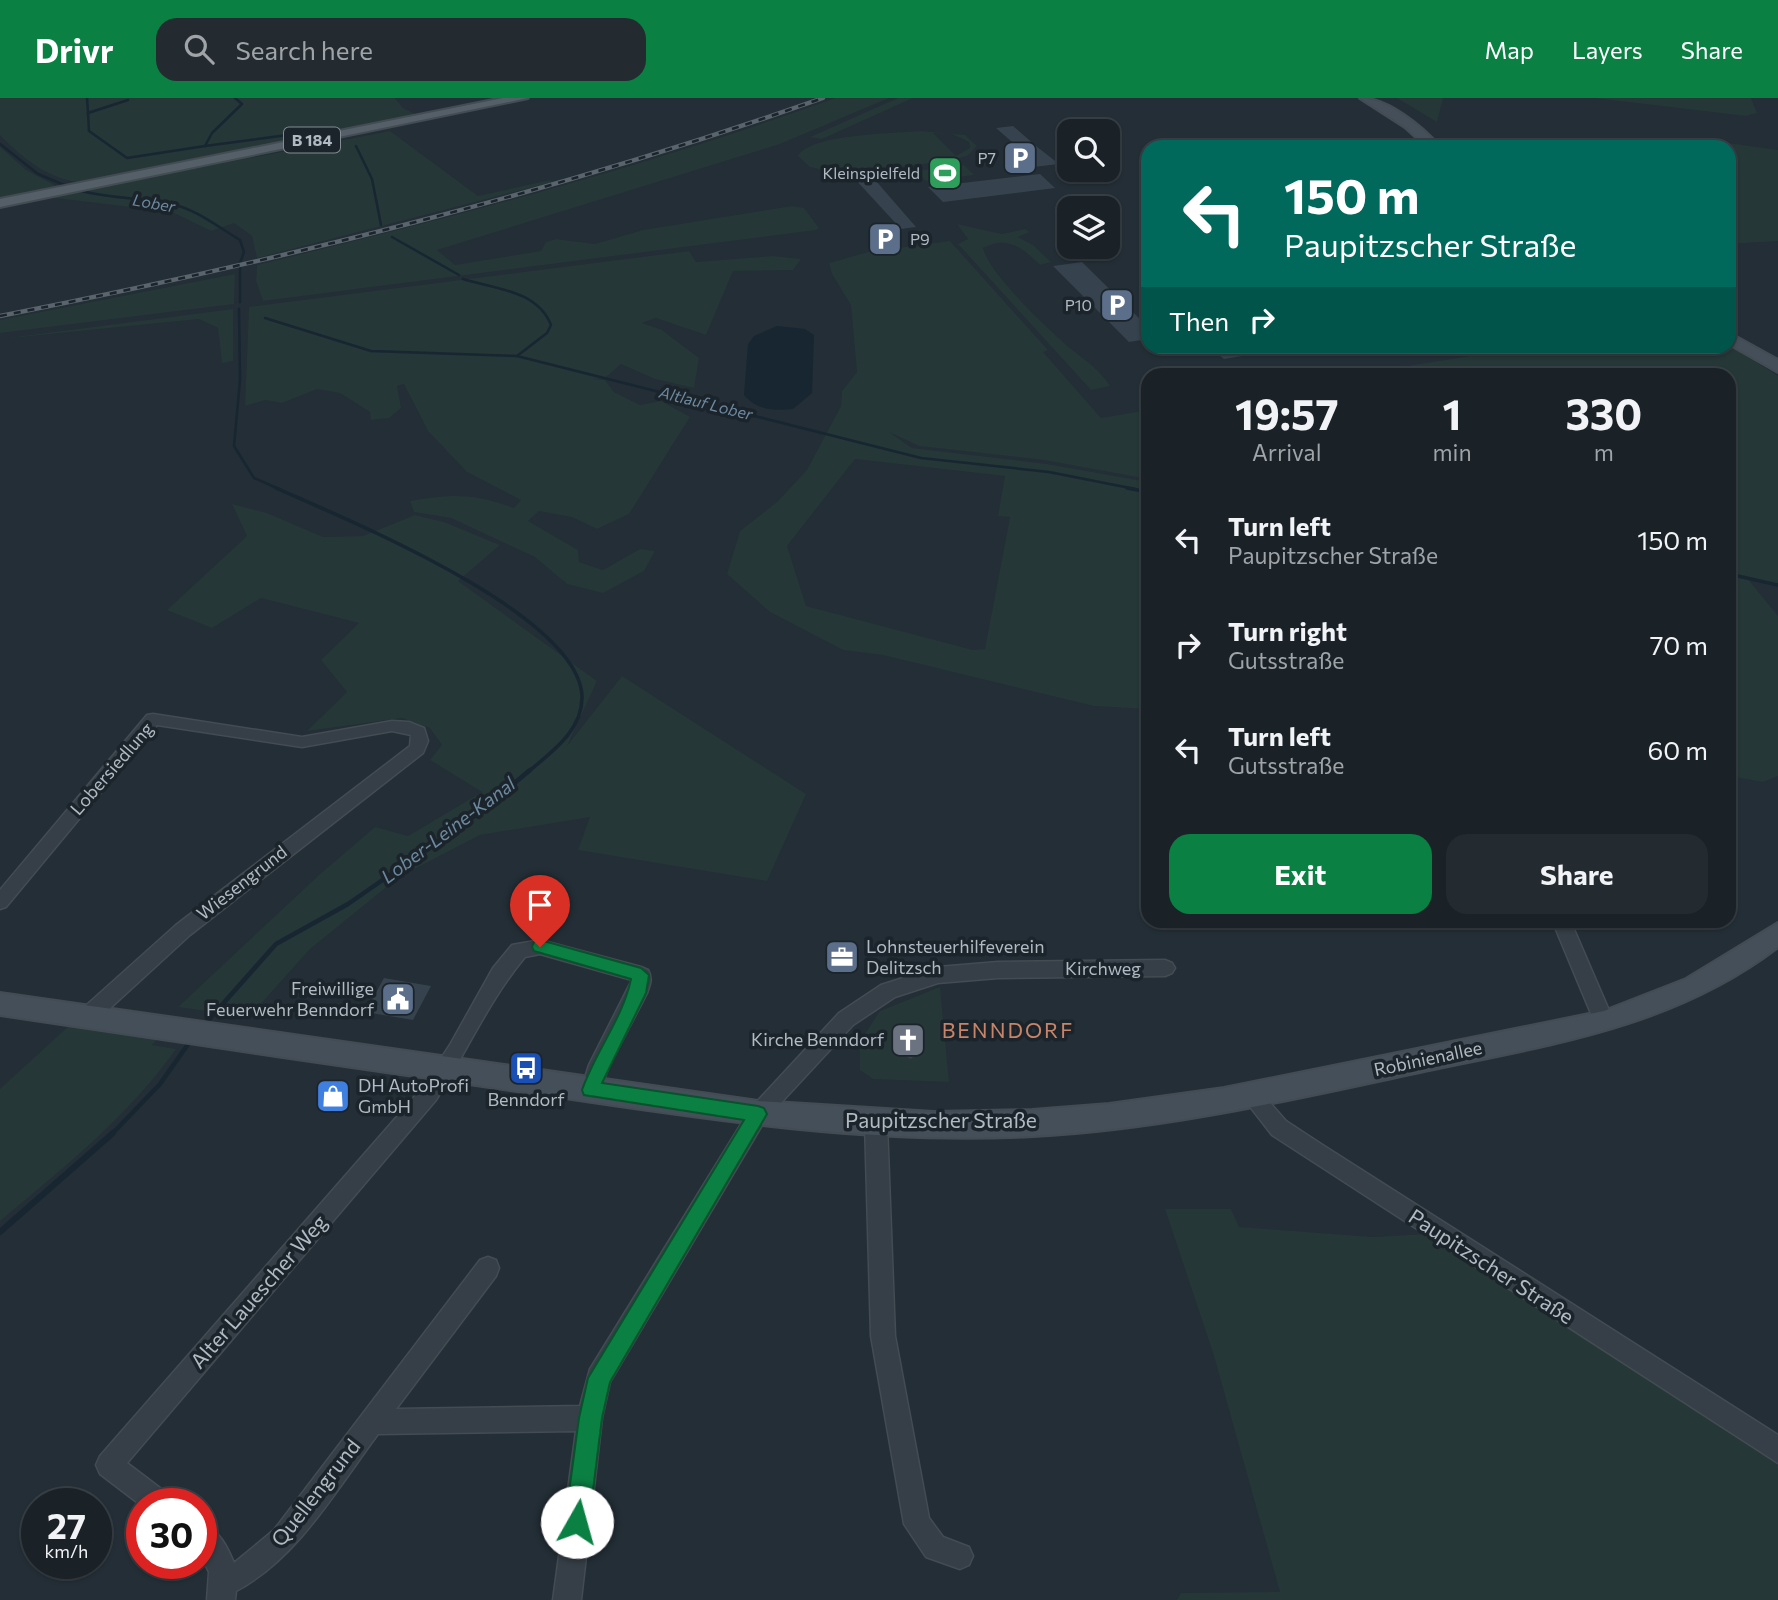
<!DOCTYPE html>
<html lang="en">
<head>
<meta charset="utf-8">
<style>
	body { margin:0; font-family:Commissioner,sans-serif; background:#232a30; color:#f1f3f6; height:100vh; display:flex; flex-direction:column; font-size:26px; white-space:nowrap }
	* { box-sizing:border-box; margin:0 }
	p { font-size:23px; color:#9fa4a8 }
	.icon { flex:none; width:38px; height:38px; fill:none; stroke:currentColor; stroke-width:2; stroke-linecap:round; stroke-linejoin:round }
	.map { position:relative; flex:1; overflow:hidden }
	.panel { position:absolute; left:1141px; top:270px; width:595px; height:560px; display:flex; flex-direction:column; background:#1a2228; border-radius:21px; box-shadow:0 2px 5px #0004,0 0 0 2px #383f45 }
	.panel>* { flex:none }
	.banner { position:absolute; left:1141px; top:42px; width:595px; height:214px; border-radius:21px; box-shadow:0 2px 5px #0004,0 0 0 2px #383f45; background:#00695c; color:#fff; overflow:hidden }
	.buttons { position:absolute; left:1057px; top:21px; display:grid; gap:14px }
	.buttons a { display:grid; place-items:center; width:63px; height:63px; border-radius:14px; background:#1a2228; box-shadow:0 2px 5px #0004,0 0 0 2px #383f45; font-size:35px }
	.speed { position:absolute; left:21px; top:1390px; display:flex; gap:14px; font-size:35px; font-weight:700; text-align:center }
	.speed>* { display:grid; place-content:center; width:91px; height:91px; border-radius:50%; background:#1a2228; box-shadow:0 2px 5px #0004,0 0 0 2px #383f45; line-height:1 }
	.speed small { font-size:18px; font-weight:400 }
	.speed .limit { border:10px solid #d22; background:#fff; color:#111 }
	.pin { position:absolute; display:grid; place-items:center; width:60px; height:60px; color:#fff; margin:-72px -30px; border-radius:50% 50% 50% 0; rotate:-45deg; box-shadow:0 0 7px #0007 }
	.pin .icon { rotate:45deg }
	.me { position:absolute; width:77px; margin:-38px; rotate:7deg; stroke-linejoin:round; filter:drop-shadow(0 0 5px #0008) }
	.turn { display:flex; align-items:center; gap:24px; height:147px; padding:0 28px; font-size:32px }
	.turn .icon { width:91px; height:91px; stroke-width:2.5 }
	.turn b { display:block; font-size:49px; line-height:60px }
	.then { display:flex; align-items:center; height:66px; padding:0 28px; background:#0003; gap:14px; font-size:26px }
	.eta { display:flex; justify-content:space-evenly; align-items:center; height:119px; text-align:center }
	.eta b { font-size:42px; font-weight:700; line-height:49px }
	.primary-button { display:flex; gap:14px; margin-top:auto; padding:14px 28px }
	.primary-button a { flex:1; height:80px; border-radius:21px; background:#0b8043; color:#fff; font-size:28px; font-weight:700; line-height:80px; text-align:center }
	.primary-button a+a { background:#232a30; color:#f1f3f6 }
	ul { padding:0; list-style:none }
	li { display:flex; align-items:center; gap:21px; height:105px; padding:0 28px }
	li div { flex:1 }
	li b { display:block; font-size:26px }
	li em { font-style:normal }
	header { display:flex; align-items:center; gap:42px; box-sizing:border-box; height:98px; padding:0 35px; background:#0b8043; color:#fff }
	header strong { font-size:33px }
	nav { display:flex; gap:38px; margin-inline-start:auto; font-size:24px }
	.search { width:490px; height:63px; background:#232a30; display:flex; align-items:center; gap:18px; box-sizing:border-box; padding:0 24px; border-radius:21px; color:#9fa4a8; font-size:26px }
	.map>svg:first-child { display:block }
	.green { fill:#253737; fill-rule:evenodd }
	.water { fill:#182632 }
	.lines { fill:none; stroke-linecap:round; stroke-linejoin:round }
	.stream-far3 { stroke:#182632; stroke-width:2.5 }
	.stream-far2 { stroke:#182632; stroke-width:3.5 }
	.stream-far1 { stroke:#182632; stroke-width:4.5 }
	.stream { stroke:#182632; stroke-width:6 }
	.building { fill:#36424d }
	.street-casing { stroke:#434b53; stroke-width:3 }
	.secondary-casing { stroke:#434b53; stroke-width:4 }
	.primary-casing { stroke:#434b53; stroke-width:4 }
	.street { fill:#363f47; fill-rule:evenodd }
	.secondary { fill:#454f59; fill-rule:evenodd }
	.primary { fill:#545f67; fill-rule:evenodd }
	.rail-casing { stroke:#59646d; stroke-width:4.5 }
	.rail { stroke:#1c242b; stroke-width:2.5; stroke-dasharray:7; stroke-linecap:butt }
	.route { fill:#0b8043; stroke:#07532c; stroke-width:2 }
	.labels { text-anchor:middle; stroke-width:7; stroke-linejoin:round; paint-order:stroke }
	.shield { fill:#1c242b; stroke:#848d95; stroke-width:2 }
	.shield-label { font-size:16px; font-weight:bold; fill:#b1bac3 }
	.far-poi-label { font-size:16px; fill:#b1bac3; stroke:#1c242b; text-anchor:end }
	.far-water-label { font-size:16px; font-style:italic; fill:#6d899f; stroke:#1c242b }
	.street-label { font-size:18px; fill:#b1bac3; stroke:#1c242b }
	.poi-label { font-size:18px; fill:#b1bac3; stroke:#1c242b; text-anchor:start }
	.water-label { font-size:19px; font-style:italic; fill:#6d899f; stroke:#1c242b }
	.quarter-label { font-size:21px; letter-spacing:2px; fill:#c78468; stroke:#1c242b }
	.near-street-label { font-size:21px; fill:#b1bac3; stroke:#1c242b }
</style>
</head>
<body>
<header>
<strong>Drivr</strong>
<div class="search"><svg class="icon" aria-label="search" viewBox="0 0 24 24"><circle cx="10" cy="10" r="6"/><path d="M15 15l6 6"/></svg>Search here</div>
<nav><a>Map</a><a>Layers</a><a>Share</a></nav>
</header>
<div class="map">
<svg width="1778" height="1502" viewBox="0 0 1778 1502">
	<rect width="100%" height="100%" fill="#232e36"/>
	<g class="green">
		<path d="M0 0H395L403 10 419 18 86 85C51 83 24 62 0 37Z"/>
		<path d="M835 0H889L780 46 437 152 455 167 541 153 546 144 556 141 595 146 643 132 792 108 804 110 819 130 816 132 263 203 256 183 257 167C452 120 645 69 835 0Z"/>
		<path d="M898 0H913L822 41 810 39Z"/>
		<path d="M1397 0H1443L1437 24Z"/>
		<path d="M1594 0H1751L1757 15 1746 18Z"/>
		<path d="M390 33 478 98 550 82 553 84 257 160 252 138 234 125 211 133 172 114 47 99Z"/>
		<path d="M921 33 965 37 977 48 967 58 947 63 841 76 810 69 798 58C810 36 896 35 921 33ZM933 35 952 36 969 44 970 50 956 58Z"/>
		<path d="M1721 44 1778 52V143L1729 146V49H1716Z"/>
		<path d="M0 49 26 72 56 88 0 102Z"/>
		<path d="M964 67 974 77 926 83 916 73Z"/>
		<path d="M957 126 1002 136 1025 131 1030 134 1018 139 1033 147 1051 164 1040 167C1022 150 1008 137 983 150 989 175 1042 225 1063 244 1080 260 1098 268 1110 288L1091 292 958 146 968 141Z"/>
		<path d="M950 143 1048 252 1043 254 1101 320 1148 312V381L1044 362 919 348 889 334 912 350 1047 366 1148 384V611L1094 608 883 557 843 552 770 514 727 476 740 433 777 404 807 372 841 308 842 293 857 274 851 207 832 176 829 165 868 154ZM855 361 1005 378 998 418 1010 419 985 551 973 552 806 508 787 448Z"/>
		<path d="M689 153 696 164 773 158 801 161 793 172 733 173 706 237 656 220 642 225 662 232 699 260 694 290 655 281 621 266 605 280 592 281 605 282 614 294 640 307 661 303 690 319 629 416 597 431 572 419 539 413 528 423 578 452 579 464 603 472 640 451 655 453 644 473 603 495 567 486 535 459 451 420 414 414 410 403C452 396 473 395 514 410L521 402 467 374 428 333 404 286 397 288 401 310 389 320 371 322 370 314 340 295 317 291 282 305 265 302 245 308 249 209Z"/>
		<path d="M235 176 234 206 0 235V222Z"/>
		<path d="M233 211V263L222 265 218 230 199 221 0 241Z"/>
		<path d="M1729 247 1778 278V486L1747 480 1778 518V678L1763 684 1729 678V276H1356L1527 249Z"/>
		<path d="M232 406 267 415 323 439 363 438 415 417 444 424 500 447 458 483 597 583 567 648 622 578 806 696 767 783 578 752 590 719 480 737 399 779 310 851 249 919 178 909 319 777 375 729 408 738 482 694 430 662 442 647 430 630 402 620 307 633 347 594 321 562 359 525 261 500 212 530 167 512 247 438Z"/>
		<path d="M940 889 949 984 873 981 860 972V943L880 913Z"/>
		<path d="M71 926 159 939 152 947 176 951C128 1019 63 1070 0 1123V991Z"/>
		<path d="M1165 1111H1231L1239 1129 1373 1139 1427 1136 1778 1361V1502H1177L1181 1495 1280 1494 1214 1258Z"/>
	</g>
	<path class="water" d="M777 228 805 231 814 237 812 295 793 311C774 313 757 312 744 297L748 246 754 238Z"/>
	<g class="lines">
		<g class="stream-far3">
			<path d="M87 0 88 15"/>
			<path d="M235 0 242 6 212 35 205 48 332 31"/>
			<path d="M128 2 88 15 89 33 127 60 205 48"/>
			<path d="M0 46 38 76 69 89"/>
			<path d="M356 48 372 81 381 127"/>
			<path d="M78 92C109 101 140 99 171 106 196 111 218 129 240 142L244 154 240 165"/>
			<path d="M392 139 459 177"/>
			<path d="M240 170V204"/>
			<path d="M463 181C495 191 537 192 551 227L547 235 517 258"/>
			<path d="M239 211 240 282 234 348 254 380 279 391"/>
			<path d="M265 220 371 253 517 258 921 360 1049 374 1135 391"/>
		</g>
		<g class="stream-far2">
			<path d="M276 390C343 420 578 515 582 598 583 633 551 654 528 674"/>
			<path d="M1127 390 1148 394"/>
			<path d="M1729 476 1778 487"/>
		</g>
		<g class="stream-far1">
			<path d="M204 927 276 846 348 806 479 715 530 672"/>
			<path d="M111 1037 160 986 191 942"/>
		</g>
		<path class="stream" d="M0 1134 113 1035"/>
	</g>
	<g class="building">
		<path d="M1013 28 1036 48 1059 66 1025 70 1005 51 1019 50 996 30Z"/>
		<path d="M1040 76 1055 90 943 104 928 89Z"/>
		<path d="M873 79 882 90 916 129 901 131 855 81Z"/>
		<path d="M1082 164 1148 229V241L1129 244 1053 168Z"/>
		<path d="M1225 248H1260V255L1224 261 1212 251Z"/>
		<path d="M384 880 431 888 413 922 365 914Z"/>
		<path d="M915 926 917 955 911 961 903 957 897 927Z"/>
	</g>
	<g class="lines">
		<g class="street-casing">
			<g id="street">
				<path d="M153 616 302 639 392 623 409 624 424 630 428 643 423 655 190 837 95 924 88 926 81 924 78 918 81 912 176 827 410 648 411 637 392 633 302 649 157 627 6 809 0 811V792L147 617Z"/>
				<path d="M1552 822H1570L1614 924 1611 930 1604 932 1597 930Z"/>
				<path d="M540 842 641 869 648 872C653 881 650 886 647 895L609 968 598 998 591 1001 584 998 581 992 589 967 632 882 540 856 525 859C489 902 466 955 436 1002L127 1365 168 1396 172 1405H142V1408L100 1376 96 1367 100 1358 422 990 451 945 493 870 512 847Z"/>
				<path d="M1165 862 1172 865 1175 870 1172 875 1165 878 998 880 938 885 895 899 853 927 765 1022 610 1284 602 1320 581 1502H553L576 1333 378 1336C336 1392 298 1460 236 1493L235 1502H207L209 1474 201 1458V1425C219 1432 227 1448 234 1465L274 1432 480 1162 488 1159 496 1162 499 1170 496 1178 396 1311 580 1308 590 1271 751 1010 839 915 881 887 938 869 998 864Z"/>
				<path d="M1251 988 1258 991 1286 1023 1321 1046 1778 1337V1365L1272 1037 1241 997 1244 991Z"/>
				<path d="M876 1016 883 1018 887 1025 895 1238 929 1420 943 1439 969 1449 973 1458 969 1467 960 1471 926 1459 904 1426 871 1238 865 1025 869 1018Z"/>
			</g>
		</g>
		<g class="secondary-casing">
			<g id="secondary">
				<path d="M1360 0C1387 0 1422 28 1440 49H1427L1405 29Z"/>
				<path d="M1729 235 1778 262V274L1729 246Z"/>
				<path d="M1778 825V849C1675 928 1553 946 1429 972 1298 1000 1167 1031 1033 1038 862 1047 693 1019 524 994 349 969 175 943 0 917V895L758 1003 934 1014 1032 1012 1109 1006 1224 990 1604 913 1686 881Z"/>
			</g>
		</g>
		<g class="primary-casing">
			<path id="primary" d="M503 0H528L0 109V101Z"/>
		</g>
		<use href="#street" class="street"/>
		<use href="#secondary" class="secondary"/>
		<use href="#primary" class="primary"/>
		<g class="rail-casing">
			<path id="rail" d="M0 218C280 163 554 95 823 0"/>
		</g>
		<use href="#rail" class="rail"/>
	</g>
	<path class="route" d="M540 842 641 870 649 877 646 895 602 985 758 1008 764 1010 767 1016 610 1284 602 1320 589 1424 586 1433 577 1436 569 1433 565 1424 579 1320 588 1280 744 1022 584 997 582 992C595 954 623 920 631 881L534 853 532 849 534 844Z"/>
	<defs>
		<g id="parking-square" transform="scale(1.75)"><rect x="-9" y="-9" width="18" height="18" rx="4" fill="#5c6f8a" stroke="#1c242b"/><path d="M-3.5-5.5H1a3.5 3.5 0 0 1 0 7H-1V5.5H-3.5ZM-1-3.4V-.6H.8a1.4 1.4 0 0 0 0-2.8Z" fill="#fff"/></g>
		<g id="stadium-square" transform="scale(1.75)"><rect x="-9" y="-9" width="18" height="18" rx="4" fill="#2e9e5b" stroke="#1c242b"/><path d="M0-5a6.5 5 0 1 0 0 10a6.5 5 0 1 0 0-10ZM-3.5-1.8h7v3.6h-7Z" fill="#fff"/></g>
		<g id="office-square" transform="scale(1.75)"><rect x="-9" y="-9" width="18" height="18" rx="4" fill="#5c6f8a" stroke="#1c242b"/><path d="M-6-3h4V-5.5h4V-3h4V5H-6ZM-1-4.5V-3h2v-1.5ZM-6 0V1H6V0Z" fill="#fff"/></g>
		<g id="civic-square" transform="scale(1.75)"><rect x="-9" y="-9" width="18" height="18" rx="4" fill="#5c6f8a" stroke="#1c242b"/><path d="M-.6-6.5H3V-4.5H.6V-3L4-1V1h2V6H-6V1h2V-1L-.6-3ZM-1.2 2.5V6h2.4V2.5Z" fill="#fff"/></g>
		<g id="church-square" transform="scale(1.75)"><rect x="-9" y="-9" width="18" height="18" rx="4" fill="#6b7280" stroke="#1c242b"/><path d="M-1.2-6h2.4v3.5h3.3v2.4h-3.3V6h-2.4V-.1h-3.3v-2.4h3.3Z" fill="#fff"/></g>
		<g id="bus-square" transform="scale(1.75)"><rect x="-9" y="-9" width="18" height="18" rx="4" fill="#1a4fb4" stroke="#1c242b"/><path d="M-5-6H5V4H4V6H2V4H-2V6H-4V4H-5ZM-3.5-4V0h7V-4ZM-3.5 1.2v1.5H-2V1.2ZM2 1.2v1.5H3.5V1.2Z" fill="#fff"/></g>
		<g id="shop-square" transform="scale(1.75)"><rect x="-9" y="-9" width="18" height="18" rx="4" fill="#3f7fe0" stroke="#1c242b"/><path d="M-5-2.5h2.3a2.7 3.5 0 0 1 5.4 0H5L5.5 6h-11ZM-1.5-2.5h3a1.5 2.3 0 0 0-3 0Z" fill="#fff"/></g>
	</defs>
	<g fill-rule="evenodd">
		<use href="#parking-square" x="1020" y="60"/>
		<use href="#stadium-square" x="945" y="75"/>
		<use href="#parking-square" x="885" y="141"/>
		<use href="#parking-square" x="1117" y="207"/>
		<use href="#office-square" x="842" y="859"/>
		<use href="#civic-square" x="398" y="901"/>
		<use href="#church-square" x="908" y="942"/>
		<use href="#bus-square" x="526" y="970"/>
		<use href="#shop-square" x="333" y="998"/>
	</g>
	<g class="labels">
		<rect class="shield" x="284" y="29.5" width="56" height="25" rx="5"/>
		<g class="shield-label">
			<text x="312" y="48">B 184</text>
		</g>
		<g class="far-poi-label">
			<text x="996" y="66">P7</text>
			<text x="920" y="81">Kleinspielfeld</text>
			<text x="910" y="147" text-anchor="start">P9</text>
			<text x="1092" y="213">P10</text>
		</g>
		<g class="far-water-label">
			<text transform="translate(154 105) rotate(10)" y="6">Lober</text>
			<text transform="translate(706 305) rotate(14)" y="6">Altlauf Lober</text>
		</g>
		<g class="street-label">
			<text transform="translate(112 671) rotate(-49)" y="6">Lobersiedlung</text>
			<text transform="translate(242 785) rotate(-38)" y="6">Wiesengrund</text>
			<text x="1103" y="877">Kirchweg</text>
			<text transform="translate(1428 961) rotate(-12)" y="6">Robinienallee</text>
		</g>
		<g class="poi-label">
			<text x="866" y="855">Lohnsteuerhilfeverein<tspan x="866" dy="21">Delitzsch</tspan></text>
			<text x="374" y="897" text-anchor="end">Freiwillige<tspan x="374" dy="21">Feuerwehr Benndorf</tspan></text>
			<text x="884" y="948" text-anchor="end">Kirche Benndorf</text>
			<text x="358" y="994">DH AutoProfi<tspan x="358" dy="21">GmbH</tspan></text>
			<text x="526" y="1008" text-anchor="middle">Benndorf</text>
		</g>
		<g class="water-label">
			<text transform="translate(448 732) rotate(-37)" y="7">Lober-Leine-Kanal</text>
		</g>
		<g class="quarter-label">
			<text x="1008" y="940">BENNDORF</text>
		</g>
		<g class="near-street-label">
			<text x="941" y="1030">Paupitzscher Straße</text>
			<text transform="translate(1491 1169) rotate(33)" y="7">Paupitzscher Straße</text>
			<text transform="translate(259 1194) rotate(-49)" y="7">Alter Lauescher Weg</text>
			<text transform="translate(316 1395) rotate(-52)" y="7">Quellengrund</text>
		</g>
	</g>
</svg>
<div class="buttons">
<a><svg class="icon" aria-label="search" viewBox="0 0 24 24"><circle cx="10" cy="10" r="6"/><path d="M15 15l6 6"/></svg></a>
<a><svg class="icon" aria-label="layers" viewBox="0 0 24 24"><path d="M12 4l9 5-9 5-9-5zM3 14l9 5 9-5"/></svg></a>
</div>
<div class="speed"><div>27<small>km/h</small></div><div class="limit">30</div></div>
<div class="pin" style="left:540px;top:849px;background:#d93025"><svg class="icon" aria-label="arrive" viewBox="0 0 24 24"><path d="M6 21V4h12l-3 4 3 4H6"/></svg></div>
<svg class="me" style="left:577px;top:1424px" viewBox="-20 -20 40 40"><circle r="19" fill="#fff"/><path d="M0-13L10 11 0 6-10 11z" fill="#0b8043"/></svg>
<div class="banner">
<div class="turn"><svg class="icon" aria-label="left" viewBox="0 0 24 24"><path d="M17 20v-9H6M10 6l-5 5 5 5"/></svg><div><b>150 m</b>Paupitzscher Straße</div></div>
<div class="then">Then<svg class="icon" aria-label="right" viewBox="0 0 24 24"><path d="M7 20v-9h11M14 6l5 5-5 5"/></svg></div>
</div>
<section class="panel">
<div class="eta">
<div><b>19:57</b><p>Arrival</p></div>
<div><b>1</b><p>min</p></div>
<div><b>330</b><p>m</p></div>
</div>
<ul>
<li><svg class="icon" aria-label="left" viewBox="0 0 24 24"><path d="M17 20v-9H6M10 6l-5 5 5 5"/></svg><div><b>Turn left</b><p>Paupitzscher Straße</p></div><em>150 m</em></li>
<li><svg class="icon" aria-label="right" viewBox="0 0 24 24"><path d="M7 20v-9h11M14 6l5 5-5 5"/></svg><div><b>Turn right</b><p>Gutsstraße</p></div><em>70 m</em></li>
<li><svg class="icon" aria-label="left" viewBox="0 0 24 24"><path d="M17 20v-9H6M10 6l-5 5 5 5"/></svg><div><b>Turn left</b><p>Gutsstraße</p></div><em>60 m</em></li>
</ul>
<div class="primary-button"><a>Exit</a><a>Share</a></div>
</section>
</div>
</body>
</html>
